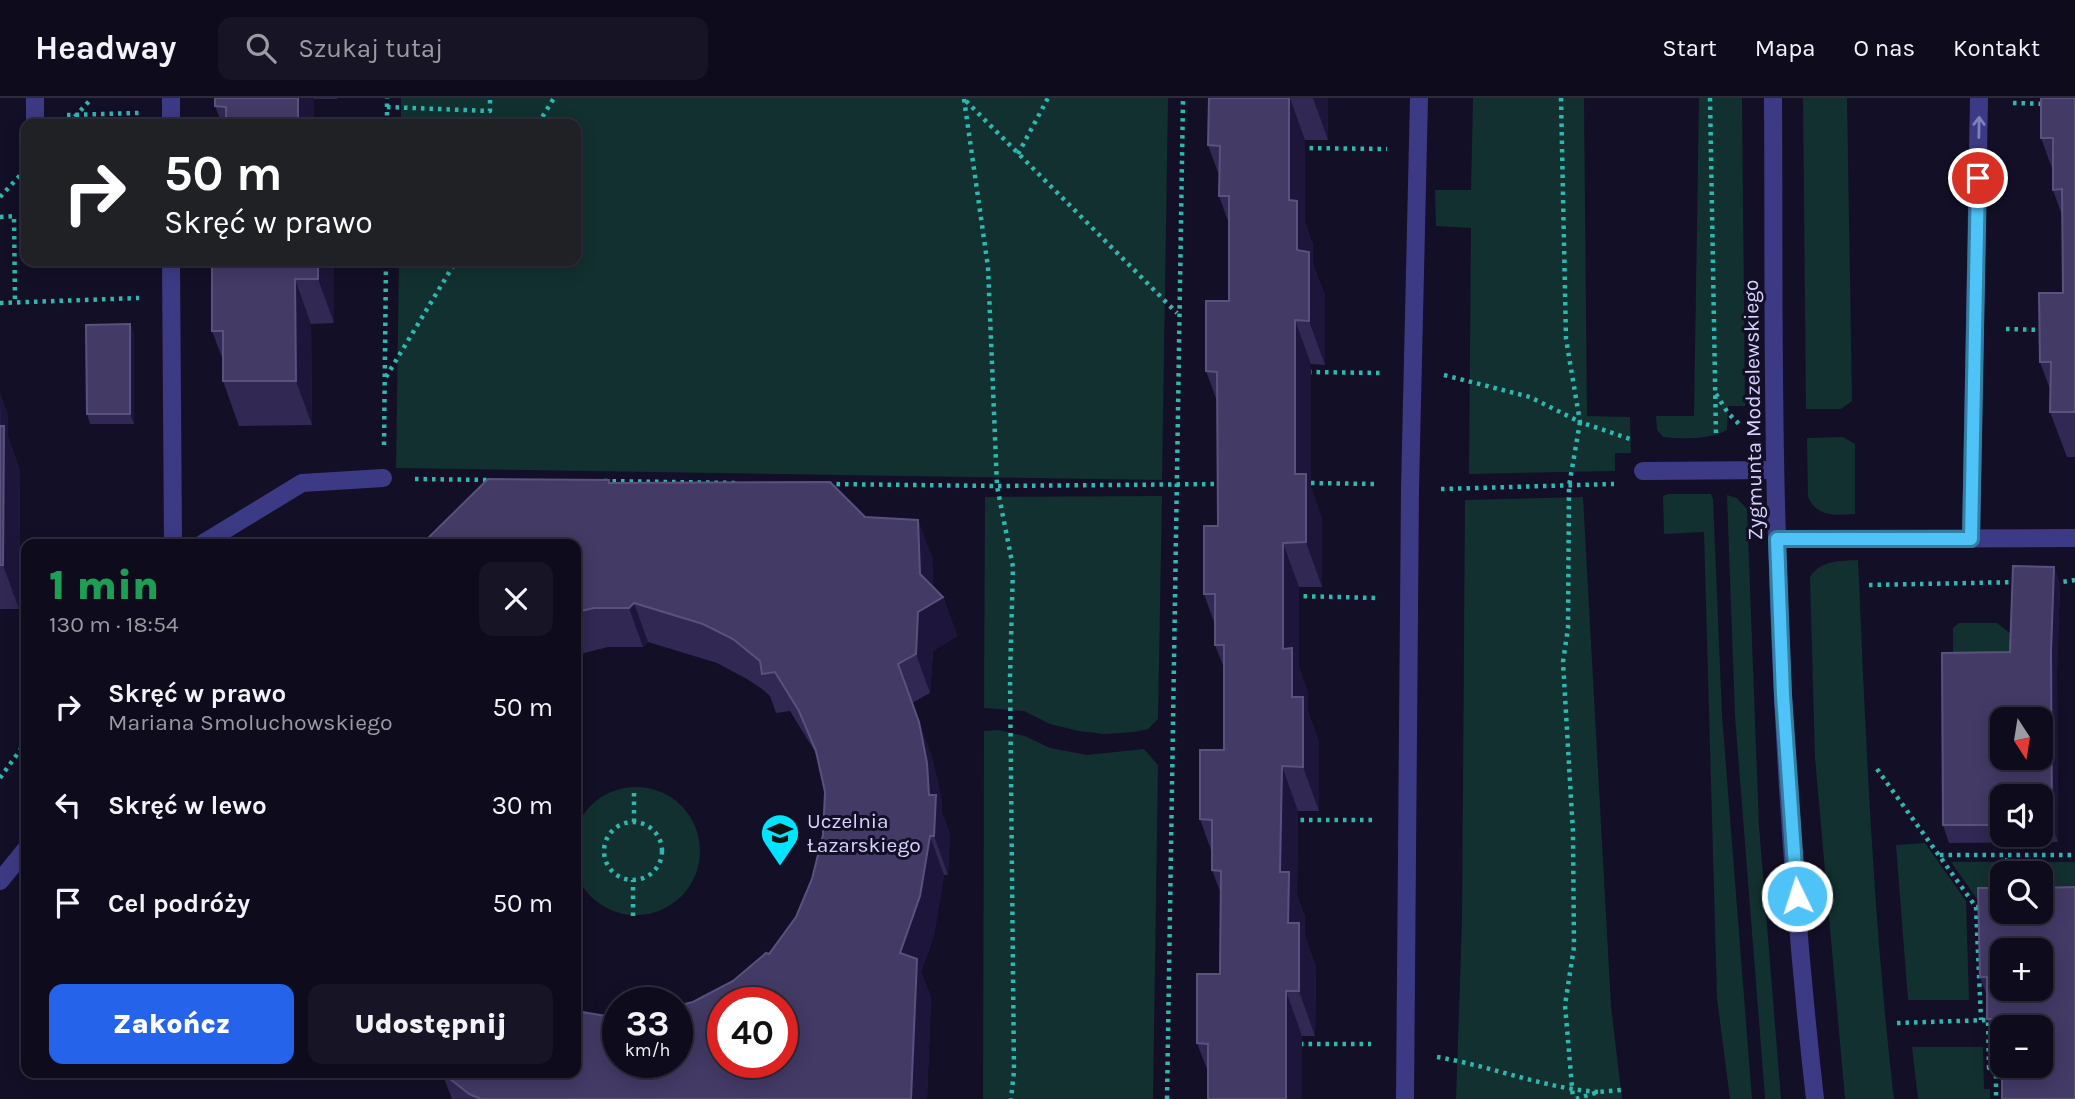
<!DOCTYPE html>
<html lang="pl">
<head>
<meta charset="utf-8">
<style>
	body { margin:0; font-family:Karla,sans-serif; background:#171425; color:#f1f3f6; height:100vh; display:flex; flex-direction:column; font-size:26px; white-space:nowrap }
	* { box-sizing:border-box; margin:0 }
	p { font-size:23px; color:#9b9ba3 }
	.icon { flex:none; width:38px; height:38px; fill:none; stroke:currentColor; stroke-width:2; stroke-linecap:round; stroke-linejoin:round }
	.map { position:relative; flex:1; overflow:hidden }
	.drawer { position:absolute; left:21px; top:441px; width:560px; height:539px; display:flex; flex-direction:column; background:#0e0b1c; border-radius:14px; box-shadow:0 4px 18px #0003,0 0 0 2px #2e2b3b }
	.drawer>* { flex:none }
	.hud { position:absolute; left:21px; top:21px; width:560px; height:147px; border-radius:14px; box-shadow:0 4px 18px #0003,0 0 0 2px #2e2b3b; background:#202124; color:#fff; overflow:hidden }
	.needle { width:46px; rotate:168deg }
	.buttons { position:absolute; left:1990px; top:609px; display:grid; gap:14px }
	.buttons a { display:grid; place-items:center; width:63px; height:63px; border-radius:14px; background:#0e0b1c; box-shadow:0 4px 18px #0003,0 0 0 2px #2e2b3b; font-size:35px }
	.speed { position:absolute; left:602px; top:889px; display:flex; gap:14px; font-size:35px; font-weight:700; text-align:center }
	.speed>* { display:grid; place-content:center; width:91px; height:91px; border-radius:50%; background:#0e0b1c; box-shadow:0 4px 18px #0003,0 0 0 2px #2e2b3b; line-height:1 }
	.speed small { font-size:18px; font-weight:400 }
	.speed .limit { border:10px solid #d22; background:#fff; color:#111 }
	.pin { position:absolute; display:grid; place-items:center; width:60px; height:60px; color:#fff; margin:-30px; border:4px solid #fff; border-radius:50%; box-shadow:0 2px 7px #0007 }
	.me { position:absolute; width:77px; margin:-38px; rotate:356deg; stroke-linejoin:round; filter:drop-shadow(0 0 5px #0008) }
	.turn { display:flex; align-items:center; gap:24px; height:147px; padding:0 28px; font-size:32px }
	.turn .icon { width:91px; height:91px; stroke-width:2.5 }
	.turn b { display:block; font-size:49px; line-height:60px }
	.round { display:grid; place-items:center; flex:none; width:74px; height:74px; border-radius:14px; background:#171425 }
	.head { display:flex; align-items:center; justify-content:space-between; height:119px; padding:0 28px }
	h1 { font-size:42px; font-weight:800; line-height:52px; color:#1e9e55 }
	.button { display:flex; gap:14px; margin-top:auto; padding:14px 28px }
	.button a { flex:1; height:80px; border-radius:14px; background:#2563eb; color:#fff; font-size:28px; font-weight:800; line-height:80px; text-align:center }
	.button a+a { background:#171425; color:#f1f3f6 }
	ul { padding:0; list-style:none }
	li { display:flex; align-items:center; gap:21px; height:98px; padding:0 28px }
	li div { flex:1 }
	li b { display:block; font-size:26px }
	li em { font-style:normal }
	header { display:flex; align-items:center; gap:42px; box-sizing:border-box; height:98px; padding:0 35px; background:#0e0b1c; border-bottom:2px solid #2e2b3b }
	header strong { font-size:33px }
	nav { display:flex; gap:38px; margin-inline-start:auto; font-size:24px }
	.search { width:490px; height:63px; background:#171425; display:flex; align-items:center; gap:18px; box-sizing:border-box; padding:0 24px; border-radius:14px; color:#9b9ba3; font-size:26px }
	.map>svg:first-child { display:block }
	.green { fill:#12302f }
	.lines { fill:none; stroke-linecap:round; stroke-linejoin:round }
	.path { stroke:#2fb8b0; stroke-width:4.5; stroke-dasharray:3.5 5; stroke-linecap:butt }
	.minor { stroke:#3d3a85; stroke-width:18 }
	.wall { fill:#312854; fill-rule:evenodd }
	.shaded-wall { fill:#1d163a }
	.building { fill:#433a66; stroke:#5a527e; stroke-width:2; fill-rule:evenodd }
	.oneway { stroke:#837fbc }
	.route-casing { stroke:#337fa1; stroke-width:18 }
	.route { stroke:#4fc3f7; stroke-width:12 }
	.labels { text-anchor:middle; stroke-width:6; stroke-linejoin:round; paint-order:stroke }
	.street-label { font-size:21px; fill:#d9d4ff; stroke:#130f26 }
	.poi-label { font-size:21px; fill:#d9d4ff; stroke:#130f26; text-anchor:start }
</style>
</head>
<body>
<header>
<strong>Headway</strong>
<div class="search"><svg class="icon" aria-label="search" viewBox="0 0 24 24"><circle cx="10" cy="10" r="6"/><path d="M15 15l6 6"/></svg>Szukaj tutaj</div>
<nav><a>Start</a><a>Mapa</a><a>O nas</a><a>Kontakt</a></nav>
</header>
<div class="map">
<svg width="2075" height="1001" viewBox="0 0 2075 1001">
	<rect width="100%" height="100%" fill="#130f26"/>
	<g class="green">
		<path d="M401 0H1168L1162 382 396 370 399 163H576V26H401Z"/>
		<path d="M1473 0H1584L1587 318 1630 319 1631 355H1615V373L1469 376 1471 130 1436 128 1435 92H1471Z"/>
		<path d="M1699 0H1742L1745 308H1728L1727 332C1709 342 1683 341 1663 339L1657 332 1656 318H1694Z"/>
		<path d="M1803 0H1847L1852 303 1841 311H1806Z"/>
		<path d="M1843 339 1855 346V416C1835 417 1818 420 1808 399L1807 340Z"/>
		<path d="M1668 396H1711L1713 401 1722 617 1752 1001H1730L1717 900 1704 434 1664 436 1663 398Z"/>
		<path d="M1727 397 1737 400 1747 411 1759 728 1781 1001H1765L1764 987 1735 618Z"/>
		<path d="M1162 398 1158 621 1148 631 1135 634 1104 636 1079 633 1050 626 1024 613 984 610 985 399Z"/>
		<path d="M1583 399 1611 908 1622 1001H1456L1462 824 1465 402Z"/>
		<path d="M1858 462C1866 642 1873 822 1894 1001H1845L1815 660 1810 479C1821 462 1840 463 1858 462Z"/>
		<path d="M1959 525H1997L2012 537 2011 572 1953 555V530Z"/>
		<path d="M999 632 1025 638 1050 650 1087 657 1144 651 1158 667 1153 1001H983L984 633Z"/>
		<circle cx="636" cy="753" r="64"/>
		<path d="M1925 745 1966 803 1969 902H1908L1896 747Z"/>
		<path d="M1951 764H2075V800H2041L2040 775H2002V801H1977Z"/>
		<path d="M1912 949H1983L1984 991H1990V1001H1918Z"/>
	</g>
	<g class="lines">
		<g class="path">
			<path d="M1561 0 1566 241 1580 324 1633 342"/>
			<path d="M1710 0 1716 338"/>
			<path d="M964 1 988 169 997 388 1013 469 1010 579 1014 973 1011 1001"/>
			<path d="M966 3 1177 215"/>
			<path d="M2013 5 2046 6"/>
			<path d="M387 9 490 13V0"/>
			<path d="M67 17 139 15"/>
			<path d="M69 25 92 0"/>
			<path d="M387 26V0"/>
			<path d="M538 26 554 0"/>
			<path d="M1301 50 1387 51"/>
			<path d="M1018 56 1048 0"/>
			<path d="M0 99 26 71"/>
			<path d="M0 119 14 118 15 203"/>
			<path d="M0 205 139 200"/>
			<path d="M2006 231 2043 232"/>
			<path d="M1308 274 1380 275"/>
			<path d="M1444 277 1530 299 1580 324 1569 388 1568 530 1563 564 1573 735 1574 849 1565 907 1573 1001"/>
			<path d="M386 279 456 163"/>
			<path d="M1716 296 1728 315 1739 326"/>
			<path d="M384 347 386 163"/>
			<path d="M415 381 491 382"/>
			<path d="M604 383 736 385"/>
			<path d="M1311 385 1376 386"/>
			<path d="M828 386 997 388 1222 386"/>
			<path d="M1441 391 1614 386"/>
			<path d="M2055 485 2075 482"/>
			<path d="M1869 487 2019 484"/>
			<path d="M1295 498 1377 500"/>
			<path d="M1877 671 1976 809H1984"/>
			<path d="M0 680 26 644"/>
			<path d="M1292 722H1374"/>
			<path d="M634 724V690"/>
			<circle cx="633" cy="753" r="29"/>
			<path d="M1940 757H2075"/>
			<path d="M1990 794 2009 758"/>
			<path d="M1976 809 1981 922"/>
			<path d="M633 818V782"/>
			<path d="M1897 925 1988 922 1989 970H1996V1001"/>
			<path d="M1300 946H1371"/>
			<path d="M1437 959C1491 968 1543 990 1598 994"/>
			<path d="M1167 1001 1183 0"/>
			<path d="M1576 1001 1598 994 1621 992"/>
		</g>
		<g class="minor">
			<path d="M35 0V20"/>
			<path d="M1773 0C1774 147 1772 294 1777 440 1782 627 1794 815 1815 1001"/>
			<path d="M171 26V0"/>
			<path d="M171 163 173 446"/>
			<path d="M1643 373 1775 372"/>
			<path d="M1777 441 2075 440"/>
			<path d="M1971 441 1979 0"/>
			<path d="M202 446 302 385 383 380"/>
			<path d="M0 783 26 751"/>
			<path d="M1405 1001 1410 391 1419 0"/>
		</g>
	</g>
	<g class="wall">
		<path d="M215 0H337V1H314V26H222L215 8Z"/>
		<path d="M1209 0H1328V42H1305V124L1313 147V166L1325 198V267L1311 266V390L1322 421V489H1299V569L1308 595V614L1319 644V713H1298L1297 797 1305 819V839L1316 869 1315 938H1302V1001H1208V974L1197 945 1220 876 1221 796 1212 772V755L1200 721 1224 652V570L1215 547V527L1204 496 1218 428 1217 303 1206 273 1229 203V126L1219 98V77L1208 47Z"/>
		<path d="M2075 0V359H2067L2050 314 2051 294 2040 264 2063 195 2062 117 2053 92V73L2041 40Z"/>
		<path d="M212 163H334V225L311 226 312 327 239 328 223 283V262L212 233Z"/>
		<path d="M130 226 134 236V326H90L87 316Z"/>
		<path d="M0 295 8 318V339L20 373 19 511H0Z"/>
		<path d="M610 385 865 419 933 461V489L943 499 957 538 933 553 930 595 912 605 933 663 942 704V715L950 736 948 777H944L934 837 921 874 931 900 927 1001H452L442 975H576L618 964 693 904 733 883 769 856 796 819 812 781 823 737 825 694 819 664 814 652 790 613 776 615 770 598 762 591 747 581 717 565 648 544 643 549H608L576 557V446Z"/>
		<path d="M2054 469 2060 487 2057 572 2058 744 1949 745 1943 727 2010 554ZM2002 698H2040V737H2002Z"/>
		<path d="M2075 789 2002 984 1994 963V941L1987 921V898L1980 879Z"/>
	</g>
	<g class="shaded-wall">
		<rect x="298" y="0" width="16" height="26"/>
		<path d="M1289 0H1290L1305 42V124L1313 147V166L1325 198V267L1309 223 1289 102Z"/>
		<path d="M1313 0H1328V42Z"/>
		<path d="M318 163H334V225L318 181Z"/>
		<path d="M295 181 311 226 312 327 296 283Z"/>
		<path d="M1295 222 1311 266V390L1322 421V489L1306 444 1295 376Z"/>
		<path d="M130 226 134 236V326L130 316Z"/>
		<path d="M0 295 8 318V339L20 373 19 511 3 467Z"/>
		<path d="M918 422 933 461 934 505 943 499 957 538 933 553 930 595 916 556 920 476Z"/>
		<path d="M1283 445 1299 489V569L1308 595V614L1319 644V713L1303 669 1292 599 1283 551Z"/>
		<path d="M2054 469 2060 487 2057 572 2058 744 2052 726 2051 554Z"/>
		<path d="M634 505 648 544 643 549 629 510Z"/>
		<path d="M898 566 933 663 942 704V715L950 736 948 777 934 738Z"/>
		<path d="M1282 668 1298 713 1297 797 1305 819V839L1316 869 1315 938 1299 893 1280 774Z"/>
		<path d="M930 738 944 777 934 837 921 874 931 900 927 1001H911L900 855Z"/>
		<path d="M1286 893 1302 938V1001H1286Z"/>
	</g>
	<g class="building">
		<path d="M215 0H298V26H226V9L215 8Z"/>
		<path d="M1209 0H1289V102L1297 103V152L1309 154V223L1295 222V376H1306V444L1283 445V551L1292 550V599H1303V669L1282 668 1280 774H1289L1288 825H1299V893H1286V1001H1208V946L1197 945V876H1220L1221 773 1212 772V722L1200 721V652H1224V547H1215V496H1204V428H1218L1217 274 1206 273V203H1229V98H1219L1220 48 1208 47Z"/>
		<path d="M2041 0H2075V314H2050L2051 264H2040L2039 195H2063L2062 91 2053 92V40H2041Z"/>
		<path d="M212 163H318V181H295L296 283H223V233H212Z"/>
		<path d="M130 226V316H87L86 227Z"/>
		<path d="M0 328H4L3 467H0Z"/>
		<path d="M488 381 609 382V385L830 384 865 419 918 422 920 476 943 499 918 514 916 556 898 566 919 624 927 665 929 697H936L934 738H930L920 798 900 855 917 861 911 1001H481L469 996 449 980 445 975H576V913L618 920V964H677V908L693 904 733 883 766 855 769 856 796 819 812 781 823 737 825 694 816 653 799 613 775 574 762 576 760 563 733 541 703 526 634 505 629 510H594L576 514V446H422ZM723 905H782V964H723Z"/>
		<path d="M2013 468 2054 469 2051 554 2052 726H2040V698H2002V727H1943L1942 555 2010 554ZM2002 621H2040V660H2002Z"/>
		<path d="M2075 789V1001H2002V963H1994V921H1987V879H1980L1978 790H2002V814H2040V790ZM2002 852H2040V891H2002ZM2002 929H2040V968H2002Z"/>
	</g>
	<defs><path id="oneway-shaft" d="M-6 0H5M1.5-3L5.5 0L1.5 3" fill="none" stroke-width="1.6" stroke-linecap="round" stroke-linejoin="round" transform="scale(1.75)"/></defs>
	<use class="oneway" href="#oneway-shaft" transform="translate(1979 29) rotate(-89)"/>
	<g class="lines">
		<g class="route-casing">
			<path id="route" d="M1797 798 1783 597 1777 441H1971L1978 80"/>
		</g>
		<use href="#route" class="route"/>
	</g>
	<defs>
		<g id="university-pin" transform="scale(2.0125)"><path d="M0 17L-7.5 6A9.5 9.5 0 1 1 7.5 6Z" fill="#00e5ff" stroke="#130f26"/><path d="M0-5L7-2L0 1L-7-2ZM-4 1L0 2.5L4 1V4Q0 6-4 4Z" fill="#111"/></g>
	</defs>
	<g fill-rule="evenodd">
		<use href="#university-pin" x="780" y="735"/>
	</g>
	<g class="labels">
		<g class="street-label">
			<text transform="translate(1753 312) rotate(-91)" y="7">Zygmunta Modzelewskiego</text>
		</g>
		<g class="poi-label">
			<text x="807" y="730">Uczelnia<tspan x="807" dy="24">Łazarskiego</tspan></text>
		</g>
	</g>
</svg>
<div class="buttons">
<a><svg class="needle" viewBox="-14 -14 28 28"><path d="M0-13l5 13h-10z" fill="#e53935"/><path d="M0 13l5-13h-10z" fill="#9b9ba3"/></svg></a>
<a><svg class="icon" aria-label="sound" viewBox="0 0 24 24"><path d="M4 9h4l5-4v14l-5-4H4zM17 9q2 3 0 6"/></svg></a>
<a><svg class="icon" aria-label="search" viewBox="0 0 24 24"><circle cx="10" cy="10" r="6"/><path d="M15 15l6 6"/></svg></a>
<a>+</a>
<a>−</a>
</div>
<div class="speed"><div>33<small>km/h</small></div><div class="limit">40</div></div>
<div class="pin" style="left:1978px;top:80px;background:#d93025"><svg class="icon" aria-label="arrive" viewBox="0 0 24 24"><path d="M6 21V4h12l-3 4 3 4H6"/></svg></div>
<svg class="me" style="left:1797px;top:798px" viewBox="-20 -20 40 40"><circle r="17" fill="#4fc3f7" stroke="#fff" stroke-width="3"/><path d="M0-11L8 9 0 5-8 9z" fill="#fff"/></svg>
<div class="hud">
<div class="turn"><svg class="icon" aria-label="right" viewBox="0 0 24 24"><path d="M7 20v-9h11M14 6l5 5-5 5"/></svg><div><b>50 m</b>Skręć w prawo</div></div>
</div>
<section class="drawer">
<div class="head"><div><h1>1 min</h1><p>130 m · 18:54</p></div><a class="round"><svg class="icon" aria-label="close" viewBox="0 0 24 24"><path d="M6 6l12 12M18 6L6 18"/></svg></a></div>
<ul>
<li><svg class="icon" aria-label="right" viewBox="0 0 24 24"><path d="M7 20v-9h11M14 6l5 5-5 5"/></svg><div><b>Skręć w prawo</b><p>Mariana Smoluchowskiego</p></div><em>50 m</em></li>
<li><svg class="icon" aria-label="left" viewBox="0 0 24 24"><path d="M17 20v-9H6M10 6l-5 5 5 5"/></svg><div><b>Skręć w lewo</b></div><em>30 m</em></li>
<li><svg class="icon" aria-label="arrive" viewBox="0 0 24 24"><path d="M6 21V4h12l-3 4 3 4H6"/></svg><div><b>Cel podróży</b></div><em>50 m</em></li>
</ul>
<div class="button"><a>Zakończ</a><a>Udostępnij</a></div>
</section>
</div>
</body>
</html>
